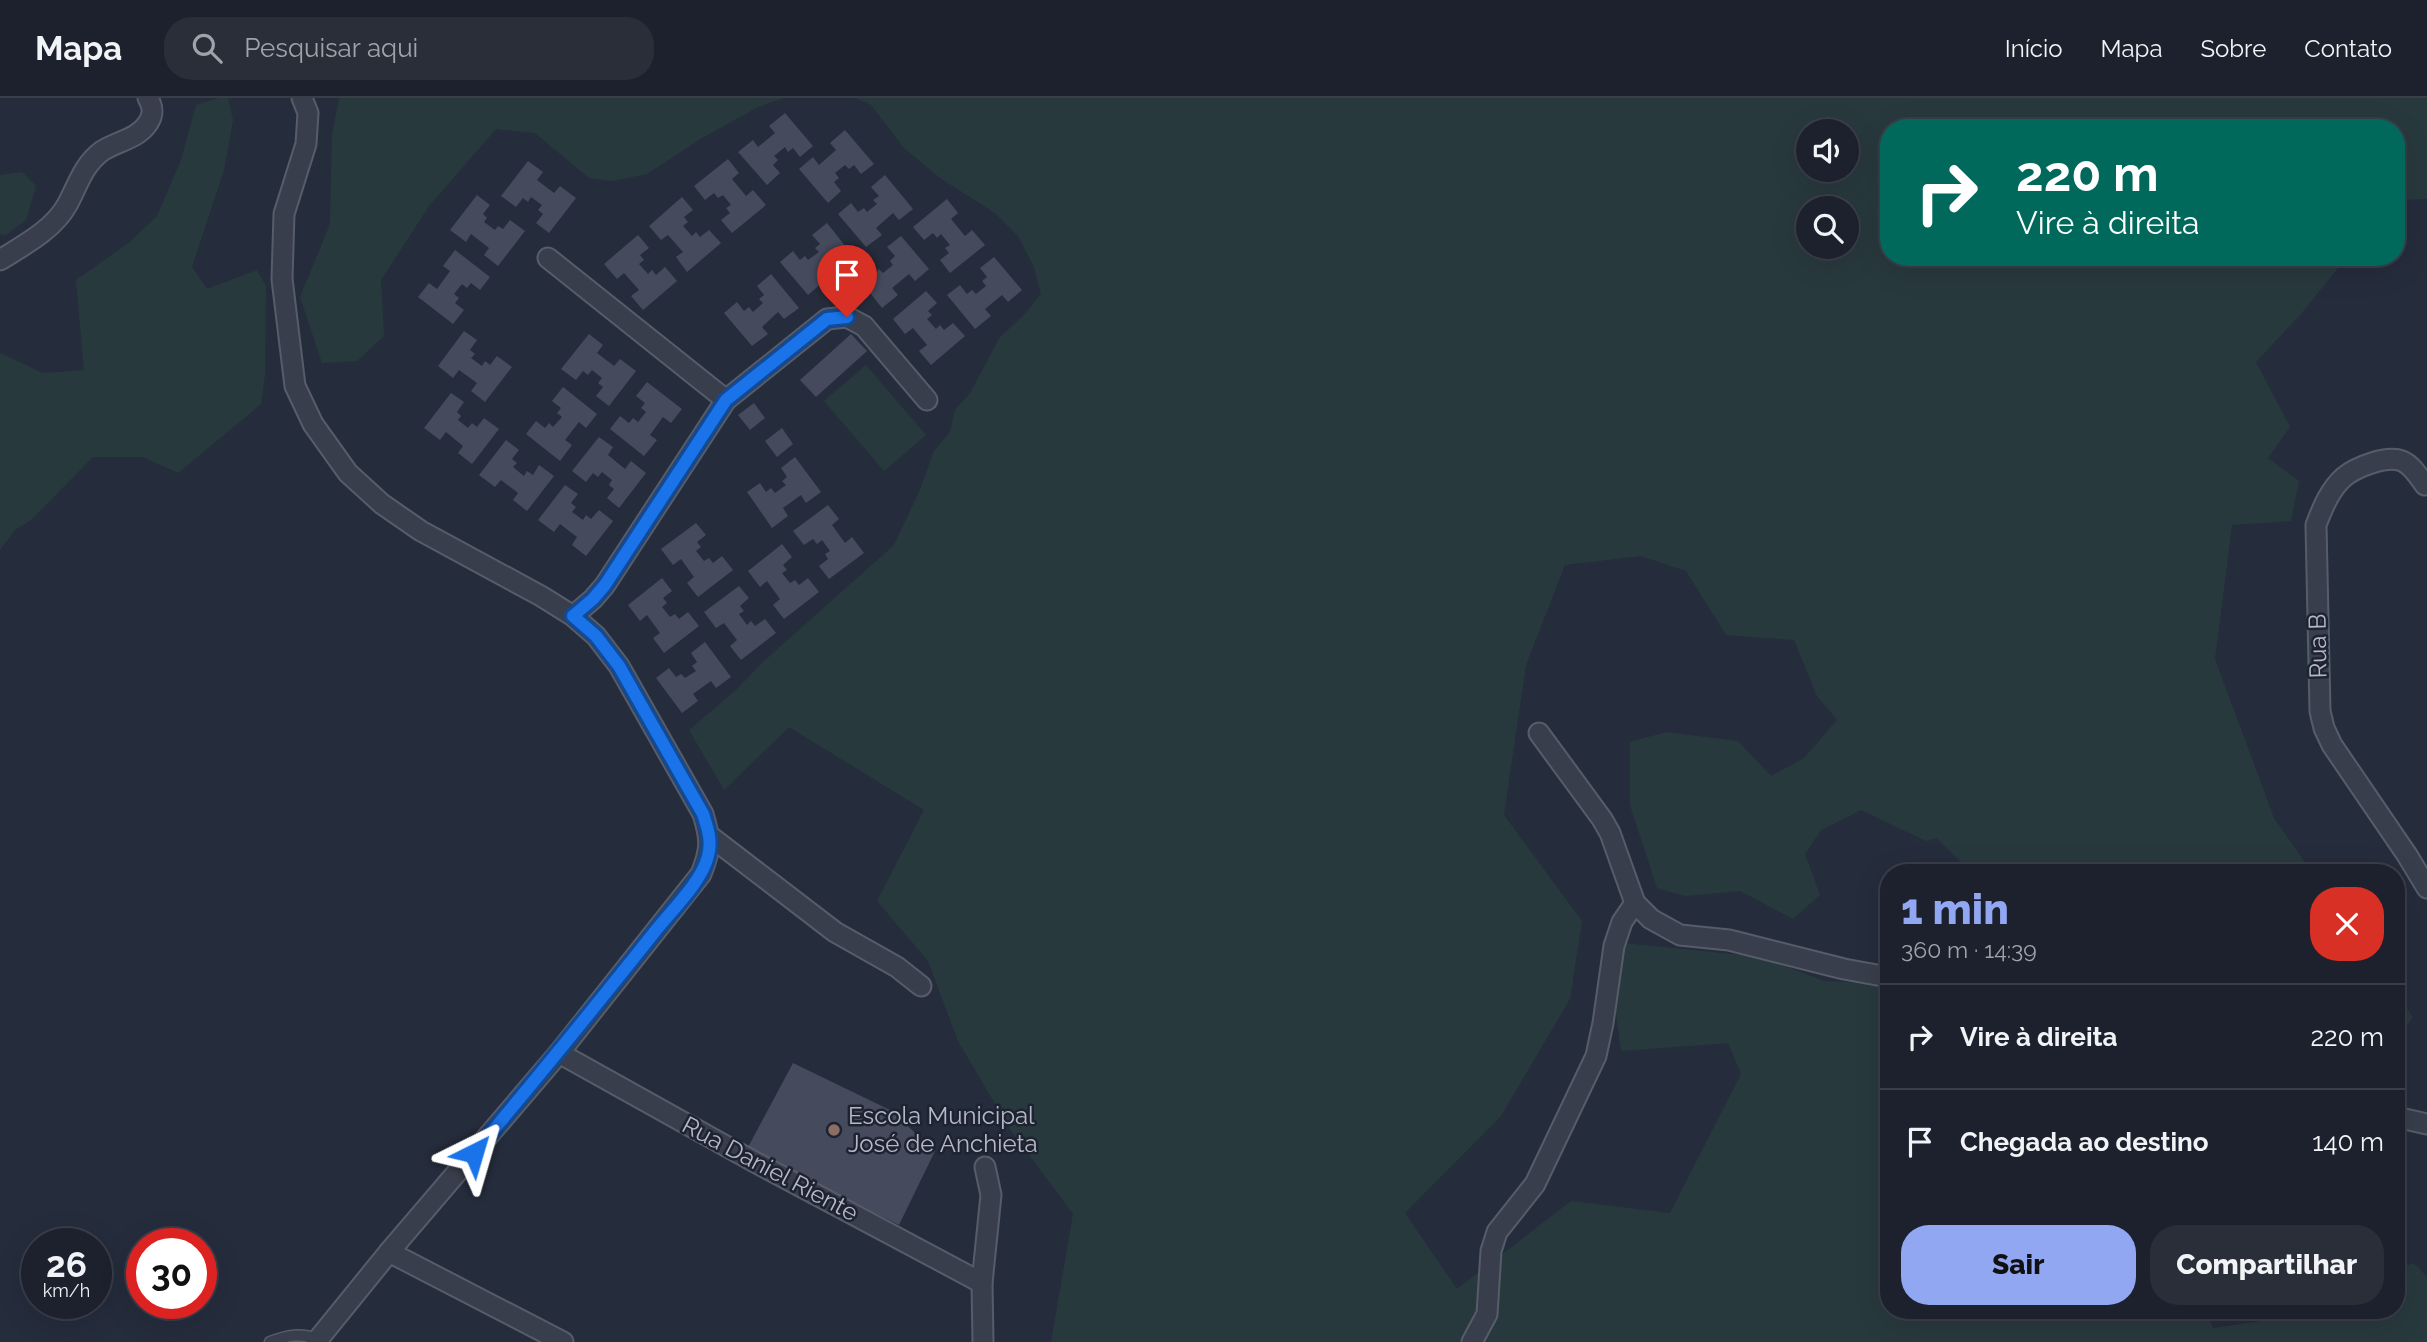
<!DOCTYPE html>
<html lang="pt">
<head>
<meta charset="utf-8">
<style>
	body { margin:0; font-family:Raleway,sans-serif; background:#292e39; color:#f1f3f6; height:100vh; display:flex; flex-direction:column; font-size:26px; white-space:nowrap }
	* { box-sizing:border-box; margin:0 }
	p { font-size:23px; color:#a0a3aa }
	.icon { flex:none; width:38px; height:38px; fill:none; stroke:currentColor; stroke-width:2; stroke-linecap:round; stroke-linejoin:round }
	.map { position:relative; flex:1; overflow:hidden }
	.side { position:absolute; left:1880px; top:766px; width:525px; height:455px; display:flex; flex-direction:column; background:#1c212d; border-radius:28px; box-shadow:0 7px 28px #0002,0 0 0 2px #3a3e49 }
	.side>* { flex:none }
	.top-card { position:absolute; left:1880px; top:21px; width:525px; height:147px; border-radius:28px; box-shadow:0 7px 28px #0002,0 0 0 2px #3a3e49; background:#00695c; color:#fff; overflow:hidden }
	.tools { position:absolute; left:1796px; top:21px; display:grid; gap:14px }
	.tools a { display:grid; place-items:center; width:63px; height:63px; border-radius:50%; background:#1c212d; box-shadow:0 7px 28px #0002,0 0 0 2px #3a3e49; font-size:35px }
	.speed { position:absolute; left:21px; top:1130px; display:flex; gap:14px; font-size:35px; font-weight:700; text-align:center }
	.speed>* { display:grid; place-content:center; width:91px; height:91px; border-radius:50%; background:#1c212d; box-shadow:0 7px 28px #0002,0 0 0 2px #3a3e49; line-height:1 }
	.speed small { font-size:18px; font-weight:400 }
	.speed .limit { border:10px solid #d22; background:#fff; color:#111 }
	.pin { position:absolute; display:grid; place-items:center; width:60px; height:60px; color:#fff; margin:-72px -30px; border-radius:50% 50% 50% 0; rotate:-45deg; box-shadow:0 0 7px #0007 }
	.pin .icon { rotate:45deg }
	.me { position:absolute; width:77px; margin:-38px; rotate:40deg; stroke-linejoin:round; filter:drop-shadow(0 0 5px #0008) }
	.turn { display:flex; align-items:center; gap:24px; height:147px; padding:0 21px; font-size:32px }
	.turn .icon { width:91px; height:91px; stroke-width:2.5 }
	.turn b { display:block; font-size:49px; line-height:60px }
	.round { display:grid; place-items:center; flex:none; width:74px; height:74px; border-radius:28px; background:#292e39 }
	.head { display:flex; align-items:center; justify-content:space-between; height:119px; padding:0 21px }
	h1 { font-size:42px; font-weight:800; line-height:52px; color:#91a7f1 }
	.button { display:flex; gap:14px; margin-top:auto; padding:14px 21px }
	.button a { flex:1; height:80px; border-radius:28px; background:#91a7f1; color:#111; font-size:28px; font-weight:800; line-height:80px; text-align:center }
	.button a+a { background:#292e39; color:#f1f3f6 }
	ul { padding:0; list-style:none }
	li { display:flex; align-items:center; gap:21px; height:105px; padding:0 21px; border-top:2px solid #3a3e49 }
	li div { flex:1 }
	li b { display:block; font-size:26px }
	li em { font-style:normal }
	header { display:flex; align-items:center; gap:42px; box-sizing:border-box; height:98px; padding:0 35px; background:#1c212d; border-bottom:2px solid #3a3e49 }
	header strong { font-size:33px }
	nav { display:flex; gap:38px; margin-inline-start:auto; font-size:24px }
	.search { width:490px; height:63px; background:#292e39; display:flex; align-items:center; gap:18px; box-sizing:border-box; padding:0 24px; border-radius:28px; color:#a0a3aa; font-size:26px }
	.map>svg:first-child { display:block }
	.green { fill:#28393e; fill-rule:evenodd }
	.building { fill:#454b5d }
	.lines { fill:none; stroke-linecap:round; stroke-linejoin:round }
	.service-casing { stroke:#575c6a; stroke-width:13 }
	.minor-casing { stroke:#575c6a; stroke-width:23 }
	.service { stroke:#393e4c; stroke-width:10 }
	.minor { stroke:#393e4c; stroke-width:19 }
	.route-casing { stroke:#114b97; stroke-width:18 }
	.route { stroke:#1a73e8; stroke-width:12 }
	.education-dot { fill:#8d6e63; stroke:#1e2331; stroke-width:2.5 }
	.labels { text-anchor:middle; stroke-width:5; stroke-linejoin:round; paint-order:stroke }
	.street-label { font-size:24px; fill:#b5b9c7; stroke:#1e2331 }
	.poi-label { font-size:24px; fill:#b5b9c7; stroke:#1e2331; text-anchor:start }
</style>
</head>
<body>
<header>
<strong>Mapa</strong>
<div class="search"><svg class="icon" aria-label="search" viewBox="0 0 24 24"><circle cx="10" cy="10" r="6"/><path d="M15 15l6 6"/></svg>Pesquisar aqui</div>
<nav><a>Início</a><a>Mapa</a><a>Sobre</a><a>Contato</a></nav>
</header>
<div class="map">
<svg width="2427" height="1244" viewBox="0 0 2427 1244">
	<rect width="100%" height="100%" fill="#252c3c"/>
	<g class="green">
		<path d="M219 0H228L233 22 224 72 192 169 207 191 257 172 266 188 265 277 261 306 178 375 143 359H93L31 422 15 432 0 452V255L43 275 84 272 76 182 131 143 157 118 181 62 196 7Z"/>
		<path d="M339 0H784L758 9 702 40 647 76 612 83 589 80 535 35 496 31 429 108 381 182 384 238 357 263 322 265 300 199 330 126 332 37Z"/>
		<path d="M856 0H2427V101L2396 102V30H1888V159H2347L2301 216 2256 264 2290 329 2268 360 2299 383 2291 423 2232 427 2215 561 2274 720 2312 775H1972L1937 740 1926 743 1861 712 1821 732 1805 756 1820 797 1793 821 1740 793 1684 798 1657 790 1630 707V644L1666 634 1738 643 1771 678 1804 660 1837 622 1817 598 1794 542 1726 537 1686 473 1641 458 1565 467 1526 567 1504 717 1582 823 1570 901 1501 1018 1405 1115 1457 1191 1571 1103 1670 1115 1741 976 1728 945 1621 953 1613 893 1624 845 1761 859 1824 883 1888 886V1213H2206L2213 1230 2261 1223 2272 1213H2396V1171L2414 1165 2427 1179V1244H1051L1073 1116 1010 1031 958 943 928 863 877 803 924 712 789 629 724 692 689 632 736 592 764 563 894 447 919 394 934 353 950 334 955 312 970 295 1000 239 1025 216 1041 196 1034 169 1018 138 995 115 940 80 904 50 871 7ZM1808 33H1846V72H1808ZM1808 110H1846V149H1808Z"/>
		<path d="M22 74 36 88 26 122 6 137 0 136V77Z"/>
		<path d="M866 267 926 337 884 373 824 303Z"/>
		<path d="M2396 895 2413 919 2396 943Z"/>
	</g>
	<g class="building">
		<path d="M785 15 813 48 800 59 793 50 788 54 785 49 774 58 778 62 773 67 780 75 767 87 738 54 753 42 758 49 775 35 769 28Z"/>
		<path d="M845 32 874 66 861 76 854 67 849 71 845 67 835 75 839 80 834 84 841 93 828 105 799 71 813 59 819 67 836 52 830 45Z"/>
		<path d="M728 61 739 75 732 81 746 98 753 92 766 107 732 135 721 122 730 115 726 110 731 107 723 97 718 100 714 95 705 102 694 88Z"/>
		<path d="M528 63 543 74 537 82 554 95 560 88 576 100 549 135 536 125 543 116 538 112 542 107 531 99 528 104 523 100 516 109 501 98Z"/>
		<path d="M885 77 913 111 899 122 893 115 876 130 882 137 866 149 838 116 851 105 858 114 864 110 867 114 877 106 873 102 879 98 871 89Z"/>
		<path d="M477 97 490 107 483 116 487 120 484 124 495 132 498 128 503 131 510 122 525 133 498 168 484 157 489 150 471 136 466 144 450 132Z"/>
		<path d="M682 99 693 112 684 119 688 124 683 128 692 138 696 134 700 139 709 132 721 145 687 174 676 159 683 154 668 137 661 142 649 128Z"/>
		<path d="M947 101 958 115 951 121 965 138 972 132 985 147 950 175 940 162 949 155 945 150 950 147 941 136 937 140 933 135 924 142 913 129Z"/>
		<path d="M827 125 854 159 841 170 835 163 817 177 823 184 808 197 780 164 793 153 800 162 805 158 808 162 819 154 815 150 820 146 812 137Z"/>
		<path d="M638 137 649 150 640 157 644 162 639 166 648 176 652 172 656 177 665 169 677 183 643 212 631 198 639 192 624 175 617 181 604 166Z"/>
		<path d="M901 138 929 171 915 183 909 176 892 190 898 197 882 210 855 176 867 166 875 175 879 171 883 175 893 167 890 163 895 158 887 149Z"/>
		<path d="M455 152 490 179 480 192 471 185 467 190 462 186 454 196 459 200 455 205 464 212 453 226 418 199 429 185 437 191 450 173 443 168Z"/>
		<path d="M994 159 1022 192 1008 204 1002 197 985 211 991 218 975 231 947 197 960 187 967 196 972 192 976 196 986 188 982 183 987 179 980 170Z"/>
		<path d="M771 176 799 210 784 221 778 214 762 229 768 236 752 248 724 215 737 204 744 213 749 209 753 214 763 205 759 201 764 197 757 188Z"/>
		<path d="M926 193 937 205 928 213 932 217 927 221 936 231 940 227 944 232 953 225 965 238 931 267 919 253 927 247 913 230 905 236 893 221Z"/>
		<path d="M464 233 477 242 470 252 475 256 471 260 482 268 485 263 490 267 497 258 512 269 485 304 471 293 477 285 459 272 453 280 438 268Z"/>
		<path d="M589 236 603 247 597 255 614 268 620 261 636 273 609 308 596 298 603 289 598 285 602 280 592 272 588 277 583 273 576 282 561 271Z"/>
		<path d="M851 236 867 253 816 299 800 282Z"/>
		<path d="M647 284 682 311 671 325 663 319 650 337 657 342 644 358 610 331 620 318 629 325 633 320 638 324 646 314 641 310 645 305 636 298Z"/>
		<path d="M563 289 597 316 586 330 579 324 565 342 572 347 560 363 526 336 536 323 545 330 549 325 553 329 562 319 557 315 561 310 552 303Z"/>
		<path d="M451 295 464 304 457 314 461 318 458 322 468 330 472 325 477 329 484 320 499 331 472 366 458 355 463 348 446 334 440 342 424 330Z"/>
		<path d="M754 305 765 320 750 332 738 317Z"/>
		<path d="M782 330 793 346 777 359 765 343Z"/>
		<path d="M599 339 613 349 608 357 625 371 631 363 646 375 619 410 607 400 614 391 609 387 612 382 602 374 598 379 593 375 586 384 572 373Z"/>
		<path d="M506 342 519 352 512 361 517 365 513 369 524 378 527 373 533 377 539 367 554 378 527 413 513 402 518 395 501 382 495 389 479 377Z"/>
		<path d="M795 359 821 394 806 405 801 397 783 410 788 418 772 430 747 394 760 385 766 394 771 390 775 395 786 387 782 383 787 379 781 370Z"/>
		<path d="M565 387 578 396 571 405 576 409 572 414 583 422 586 417 591 421 599 412 613 423 586 458 572 447 577 439 560 426 554 434 538 422Z"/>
		<path d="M828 407 839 421 832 427 845 445 852 439 864 455 829 481 819 468 828 461 825 456 830 453 822 442 817 446 813 441 804 447 793 433Z"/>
		<path d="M696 425 706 437 697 444 701 449 696 453 704 463 709 460 713 465 722 458 733 472 698 499 687 485 694 479 681 461 673 467 661 451Z"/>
		<path d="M782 446 792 459 783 467 787 472 782 475 790 485 795 482 799 487 808 480 819 494 784 521 773 507 780 501 767 483 760 489 748 473Z"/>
		<path d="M662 480 672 493 663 500 667 505 662 509 670 519 675 516 679 521 688 514 699 528 664 555 653 540 660 535 647 517 640 523 628 507Z"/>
		<path d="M739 488 749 500 740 508 744 513 739 516 747 527 751 523 755 528 765 521 776 535 741 562 730 548 737 542 724 525 716 530 704 514Z"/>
		<path d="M705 544 731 579 716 590 711 583 693 596 698 603 682 615 656 580 669 570 676 579 681 576 685 580 696 573 692 568 697 564 691 555Z"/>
		<path d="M793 965 890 1012 935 1053 899 1127 747 1051Z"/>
	</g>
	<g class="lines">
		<g class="service-casing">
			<path id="service" d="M270 1244C288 1237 300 1235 319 1241"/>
		</g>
		<g class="minor-casing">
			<g id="minor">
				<path d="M302 0 308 15 306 46 284 116 282 181 295 288 313 326 348 375 382 406 421 433 541 498 573 518 596 538 619 568 703 716C711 742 711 751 701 776L559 955 389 1154 316 1244"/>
				<path d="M548 160 726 302"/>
				<path d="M0 162C24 147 53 132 67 107 78 87 83 67 102 53 117 43 138 41 148 25 154 16 153 9 148 0"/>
				<path d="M2425 387C2419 379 2412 367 2402 363 2387 357 2356 369 2344 379 2330 391 2322 411 2316 427L2320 613 2324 630 2332 647 2407 757 2427 790"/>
				<path d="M573 518 593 501 605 487 726 302 827 221 847 219 864 228 927 302"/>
				<path d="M1539 635 1602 721 1610 735 1635 805 1651 821 1680 837 1729 842 1844 871 1888 879"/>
				<path d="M711 739 835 834 897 869 921 888"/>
				<path d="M559 955 751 1062 982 1185"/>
				<path d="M2396 1019 2427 1026"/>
				<path d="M389 1154 563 1244"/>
				<path d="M983 1244 982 1185 991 1097 985 1069"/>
				<path d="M1472 1244 1487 1216 1491 1153 1497 1134 1535 1086 1596 958 1603 925 1614 848 1622 824 1635 805"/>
			</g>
		</g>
		<use href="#service" class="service"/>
		<use href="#minor" class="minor"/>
	</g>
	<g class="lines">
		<g class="route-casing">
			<path id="route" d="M474 1055C535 983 594 910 653 836 670 814 702 784 708 758 712 743 708 731 703 716L619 568 596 538 573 518 593 501 605 487 726 302 827 221 847 219"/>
		</g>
		<use href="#route" class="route"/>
	</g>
	<circle class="education-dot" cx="834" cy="1032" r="7"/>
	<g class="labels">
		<g class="street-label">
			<text transform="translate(2318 548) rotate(-91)" y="8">Rua B</text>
			<text transform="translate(770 1071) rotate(28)" y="8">Rua Daniel Riente</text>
		</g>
		<g class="poi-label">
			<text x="848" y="1026">Escola Municipal<tspan x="848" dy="28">José de Anchieta</tspan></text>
		</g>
	</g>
</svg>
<div class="tools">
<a><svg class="icon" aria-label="sound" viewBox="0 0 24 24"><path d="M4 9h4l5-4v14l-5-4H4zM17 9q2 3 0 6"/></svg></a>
<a><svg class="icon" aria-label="search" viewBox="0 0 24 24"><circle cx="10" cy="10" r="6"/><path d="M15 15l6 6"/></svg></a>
</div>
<div class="speed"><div>26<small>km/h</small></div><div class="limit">30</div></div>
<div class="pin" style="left:847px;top:219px;background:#d93025"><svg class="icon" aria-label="arrive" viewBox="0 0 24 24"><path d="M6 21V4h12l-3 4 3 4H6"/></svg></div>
<svg class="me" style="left:474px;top:1055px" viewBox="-20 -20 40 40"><path d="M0-17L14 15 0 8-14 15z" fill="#1a73e8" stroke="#fff" stroke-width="4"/></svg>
<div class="top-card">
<div class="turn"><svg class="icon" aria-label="right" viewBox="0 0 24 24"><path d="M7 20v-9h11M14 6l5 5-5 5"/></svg><div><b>220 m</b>Vire à direita</div></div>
</div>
<section class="side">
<div class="head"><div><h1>1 min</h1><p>360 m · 14:39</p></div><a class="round" style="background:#d93025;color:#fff"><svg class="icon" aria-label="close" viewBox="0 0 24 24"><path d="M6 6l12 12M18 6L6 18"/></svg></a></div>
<ul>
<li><svg class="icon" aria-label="right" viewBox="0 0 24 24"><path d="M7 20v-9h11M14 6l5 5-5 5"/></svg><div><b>Vire à direita</b></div><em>220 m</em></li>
<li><svg class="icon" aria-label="arrive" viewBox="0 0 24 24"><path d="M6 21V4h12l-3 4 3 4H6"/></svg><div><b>Chegada ao destino</b></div><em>140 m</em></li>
</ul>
<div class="button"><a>Sair</a><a>Compartilhar</a></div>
</section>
</div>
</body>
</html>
